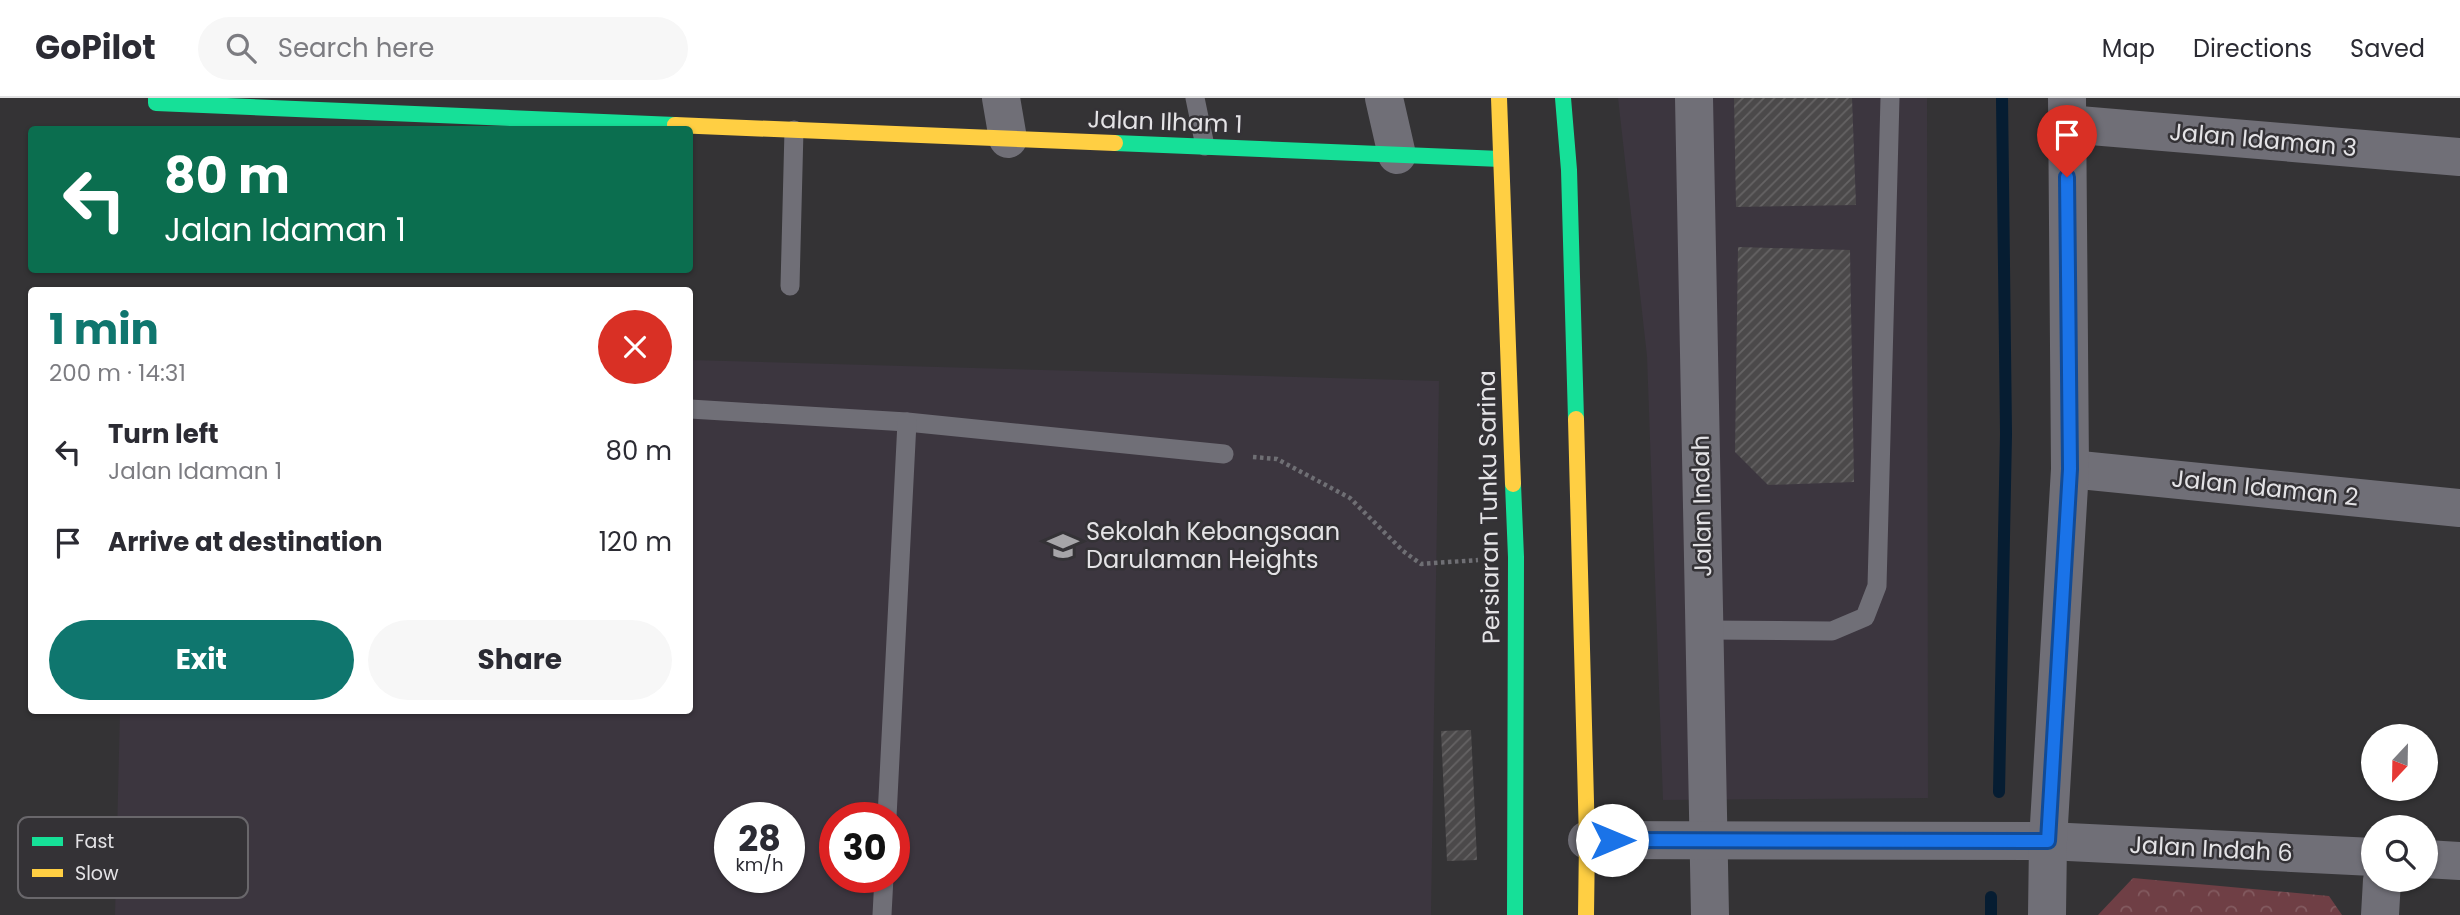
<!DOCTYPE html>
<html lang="en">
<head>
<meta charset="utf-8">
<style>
	body { margin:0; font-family:Poppins,sans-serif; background:#f7f7f7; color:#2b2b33; height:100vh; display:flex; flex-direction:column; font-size:26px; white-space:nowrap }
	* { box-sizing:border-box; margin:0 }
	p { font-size:23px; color:#7c7c81 }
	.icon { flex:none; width:38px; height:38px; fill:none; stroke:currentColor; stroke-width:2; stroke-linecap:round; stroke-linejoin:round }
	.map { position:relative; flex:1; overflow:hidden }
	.sheet { position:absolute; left:28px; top:189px; width:665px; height:427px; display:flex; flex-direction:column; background:#fff; border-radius:7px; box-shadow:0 2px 5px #0004 }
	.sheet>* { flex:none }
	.banner { position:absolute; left:28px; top:28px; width:665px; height:147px; border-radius:7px; box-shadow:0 2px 5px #0004; background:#0b6e4f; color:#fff; overflow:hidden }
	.needle { width:46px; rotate:202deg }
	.tools { position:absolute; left:2361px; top:626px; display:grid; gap:14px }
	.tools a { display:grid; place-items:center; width:77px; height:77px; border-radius:50%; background:#fff; box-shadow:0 2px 5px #0004; font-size:35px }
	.speed { position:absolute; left:714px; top:704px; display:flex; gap:14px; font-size:35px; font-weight:700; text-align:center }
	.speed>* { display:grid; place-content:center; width:91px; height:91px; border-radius:50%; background:#fff; box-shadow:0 2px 5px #0004; line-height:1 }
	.speed small { font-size:18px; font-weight:400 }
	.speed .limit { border:10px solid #d22; background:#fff; color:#111 }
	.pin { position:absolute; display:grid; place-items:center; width:60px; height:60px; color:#fff; margin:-72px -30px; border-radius:50% 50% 50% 0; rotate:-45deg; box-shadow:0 0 7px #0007 }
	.pin .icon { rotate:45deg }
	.me { position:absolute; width:77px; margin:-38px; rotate:90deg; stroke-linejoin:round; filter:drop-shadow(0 0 5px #0008) }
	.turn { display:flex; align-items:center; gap:24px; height:147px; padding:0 21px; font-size:32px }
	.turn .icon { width:91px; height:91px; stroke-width:2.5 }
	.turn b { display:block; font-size:49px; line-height:60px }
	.round { display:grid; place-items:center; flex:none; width:74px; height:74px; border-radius:37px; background:#f7f7f7 }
	.head { display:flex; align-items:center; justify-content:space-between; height:119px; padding:0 21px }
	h1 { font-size:42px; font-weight:700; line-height:52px; color:#0f766e }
	.cta { display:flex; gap:14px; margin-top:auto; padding:14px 21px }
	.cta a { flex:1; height:80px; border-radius:42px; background:#0f766e; color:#fff; font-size:28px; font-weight:700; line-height:80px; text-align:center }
	.cta a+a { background:#f7f7f7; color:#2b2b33 }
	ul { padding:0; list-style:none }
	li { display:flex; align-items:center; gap:21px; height:91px; padding:0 21px }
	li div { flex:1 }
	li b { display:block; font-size:26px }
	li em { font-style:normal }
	header { display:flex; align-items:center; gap:42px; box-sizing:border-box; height:98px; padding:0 35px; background:#fff; border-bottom:2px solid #e1e1e2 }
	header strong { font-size:33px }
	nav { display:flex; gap:38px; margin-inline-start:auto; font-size:24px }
	.search { width:490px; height:63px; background:#f7f7f7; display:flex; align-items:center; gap:18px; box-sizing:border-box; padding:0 24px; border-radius:38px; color:#7c7c81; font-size:26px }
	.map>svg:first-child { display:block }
	.built { fill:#3c363f; fill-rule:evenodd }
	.park { fill:url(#park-crowns) }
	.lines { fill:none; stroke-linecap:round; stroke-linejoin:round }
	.stream { stroke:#061d32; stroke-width:12 }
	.building { fill:url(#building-hatch) }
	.path { stroke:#6f6f74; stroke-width:4.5; stroke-dasharray:3.5 3.5; stroke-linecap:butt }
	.lane { stroke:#706f77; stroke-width:19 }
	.street { stroke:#706f77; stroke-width:38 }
	.fast { stroke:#16e098; stroke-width:16 }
	.slow { stroke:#ffcf43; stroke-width:16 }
	.route-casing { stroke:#114b97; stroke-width:18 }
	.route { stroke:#1a73e8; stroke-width:12 }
	.labels { text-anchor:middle; stroke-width:5; stroke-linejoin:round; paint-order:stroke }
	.street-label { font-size:24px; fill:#e4e3e6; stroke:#343236 }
	.poi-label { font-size:24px; fill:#e4e3e6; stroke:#343236; text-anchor:start }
	.key { fill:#343236; stroke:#69676b; stroke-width:2 }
	.key-label { font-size:19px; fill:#e4e3e6 }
</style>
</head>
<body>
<header>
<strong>GoPilot</strong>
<div class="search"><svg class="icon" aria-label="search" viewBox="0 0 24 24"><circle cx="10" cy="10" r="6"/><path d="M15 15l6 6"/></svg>Search here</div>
<nav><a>Map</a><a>Directions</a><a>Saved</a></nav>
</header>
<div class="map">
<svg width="2460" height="817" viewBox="0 0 2460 817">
	<defs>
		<pattern id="park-crowns" width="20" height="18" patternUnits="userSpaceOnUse" patternTransform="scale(1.75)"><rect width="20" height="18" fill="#6f3f45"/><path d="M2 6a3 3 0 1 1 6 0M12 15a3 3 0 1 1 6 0" fill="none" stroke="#835b60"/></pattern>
		<pattern id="building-hatch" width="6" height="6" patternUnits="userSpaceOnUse" patternTransform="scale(1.75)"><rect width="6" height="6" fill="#4b494a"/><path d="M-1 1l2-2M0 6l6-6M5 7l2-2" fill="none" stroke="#656364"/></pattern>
	</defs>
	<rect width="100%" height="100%" fill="#343335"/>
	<g class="built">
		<path d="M1618 0H1927L1928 700 1663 702 1647 258Z"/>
		<path d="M690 262 1439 283 1431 817H115L120 613 690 612ZM730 719H789V779H730ZM835 719H894V779H835Z"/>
	</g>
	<path class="park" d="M2133 780 2329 798 2342 817H2098Z"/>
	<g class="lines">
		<g class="stream">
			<path d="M1999 694 2006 336 2002 0"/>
			<path d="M1991 817V799"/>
		</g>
	</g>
	<g class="building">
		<path d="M1734 0H1852L1856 107 1736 109Z"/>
		<path d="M1738 149 1850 152 1854 384 1768 387 1735 354Z"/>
		<path d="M1471 632 1477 762 1447 763 1441 633Z"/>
	</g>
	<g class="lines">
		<path class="path" d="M1253 359 1277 361 1350 400 1403 453 1421 466 1478 462"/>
		<g class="lane">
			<path d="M1195 0 1205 48"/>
			<path d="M790 188 794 32"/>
			<path d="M690 311 907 324 1224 356"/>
			<path d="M1705 532 1832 533 1865 519 1877 488 1890 0"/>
			<path d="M887 719 907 324"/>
			<path d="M882 817 884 779"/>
		</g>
		<g class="street">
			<path d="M1001 0 1008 41"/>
			<path d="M1384 0 1397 57"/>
			<path d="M1694 0 1710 817"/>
			<path d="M2067 26 2460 59"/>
			<path d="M2070 371 2460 410"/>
			<path d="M1587 742 2048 743 2373 759"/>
			<path d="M2426 761 2460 763"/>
			<path d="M2047 817 2048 743 2070 371 2067 0"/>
			<path d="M2380 817 2382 782"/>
		</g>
		<g class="fast">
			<path d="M156 0V5L675 27"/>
			<path d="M1563 0 1569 72 1576 321"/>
			<path d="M1115 45 1501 61"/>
			<path d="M1513 386 1516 459 1515 817"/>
		</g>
		<g class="slow">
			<path d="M1499 0 1513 386"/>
			<path d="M675 27 1115 45"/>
			<path d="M1576 321 1587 742 1586 817"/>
		</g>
	</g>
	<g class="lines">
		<g class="route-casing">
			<path id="route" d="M1612 742 2048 743 2070 371 2067 79"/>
		</g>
		<use href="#route" class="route"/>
	</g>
	<defs>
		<g id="school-bare" transform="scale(2.415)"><path d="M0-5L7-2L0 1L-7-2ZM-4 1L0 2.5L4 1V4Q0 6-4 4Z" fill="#a6a5a8" stroke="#343236" stroke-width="2.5" paint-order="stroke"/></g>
	</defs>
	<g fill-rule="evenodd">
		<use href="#school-bare" x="1063" y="448"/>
	</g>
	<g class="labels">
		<g class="street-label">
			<text transform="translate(1165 24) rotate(2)" y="8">Jalan Ilham 1</text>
			<text transform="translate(2263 42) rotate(5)" y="8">Jalan Idaman 3</text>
			<text transform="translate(2265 390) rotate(6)" y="8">Jalan Idaman 2</text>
			<text transform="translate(1702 408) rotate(-91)" y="8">Jalan Indah</text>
			<text transform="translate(1489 409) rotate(-91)" y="8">Persiaran Tunku Sarina</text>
			<text transform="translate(2211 751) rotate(3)" y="8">Jalan Indah 6</text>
		</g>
		<g class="poi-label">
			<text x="1086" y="442">Sekolah Kebangsaan<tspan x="1086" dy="28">Darulaman Heights</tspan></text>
		</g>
	</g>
	<rect x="18" y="719" width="230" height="81" rx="10" class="key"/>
	<rect x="32" y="739" width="31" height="9" fill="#16e098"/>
	<rect x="32" y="771" width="31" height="8" fill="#ffcf43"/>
	<g class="key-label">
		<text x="75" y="750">Fast</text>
		<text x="75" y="782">Slow</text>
	</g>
</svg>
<div class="tools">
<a><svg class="needle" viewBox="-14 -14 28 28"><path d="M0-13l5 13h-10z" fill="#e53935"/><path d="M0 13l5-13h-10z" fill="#7c7c81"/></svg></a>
<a><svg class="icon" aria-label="search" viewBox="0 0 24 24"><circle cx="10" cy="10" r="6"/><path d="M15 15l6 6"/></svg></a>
</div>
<div class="speed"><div>28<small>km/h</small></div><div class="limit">30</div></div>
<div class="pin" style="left:2067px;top:79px;background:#d93025"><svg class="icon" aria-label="arrive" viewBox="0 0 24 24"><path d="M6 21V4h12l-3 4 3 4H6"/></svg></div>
<svg class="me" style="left:1612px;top:742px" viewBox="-20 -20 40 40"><circle r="19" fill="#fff"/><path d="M0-13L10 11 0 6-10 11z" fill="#1a73e8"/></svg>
<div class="banner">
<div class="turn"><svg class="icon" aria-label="left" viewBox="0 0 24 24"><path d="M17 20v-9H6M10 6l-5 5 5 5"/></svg><div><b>80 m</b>Jalan Idaman 1</div></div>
</div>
<section class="sheet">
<div class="head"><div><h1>1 min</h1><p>200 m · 14:31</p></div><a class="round" style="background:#d93025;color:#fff"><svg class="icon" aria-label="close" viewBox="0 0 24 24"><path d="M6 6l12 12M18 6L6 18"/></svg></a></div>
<ul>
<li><svg class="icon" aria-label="left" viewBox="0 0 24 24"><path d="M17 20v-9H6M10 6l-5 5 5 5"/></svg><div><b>Turn left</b><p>Jalan Idaman 1</p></div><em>80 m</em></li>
<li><svg class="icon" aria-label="arrive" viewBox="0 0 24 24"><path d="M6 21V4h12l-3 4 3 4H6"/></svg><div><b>Arrive at destination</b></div><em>120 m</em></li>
</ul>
<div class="cta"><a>Exit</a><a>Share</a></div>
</section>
</div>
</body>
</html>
